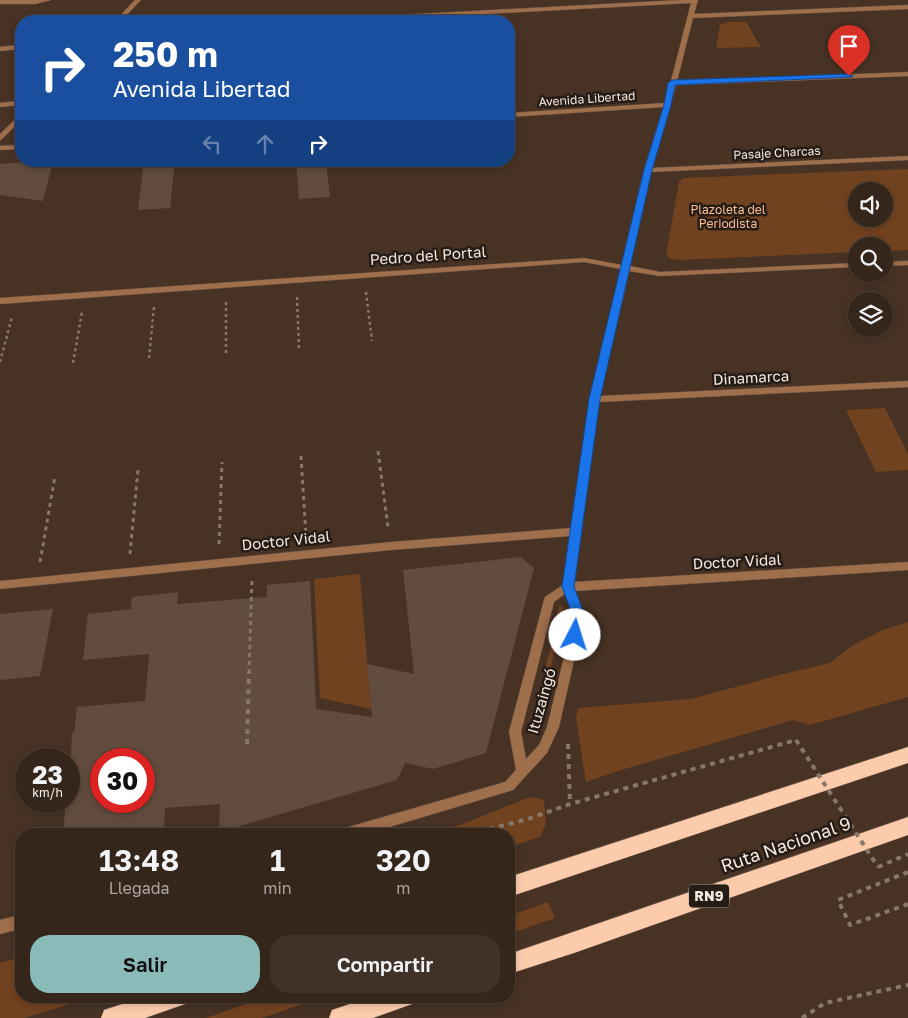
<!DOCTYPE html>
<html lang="es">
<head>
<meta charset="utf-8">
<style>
	body { margin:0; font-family:"Golos Text",sans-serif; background:#403228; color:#f1f3f6; height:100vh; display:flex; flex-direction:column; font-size:19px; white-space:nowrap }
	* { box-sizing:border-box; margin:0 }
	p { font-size:16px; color:#aaa5a3 }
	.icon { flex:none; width:28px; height:28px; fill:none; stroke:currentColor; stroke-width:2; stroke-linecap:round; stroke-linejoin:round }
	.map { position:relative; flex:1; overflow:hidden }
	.drawer { position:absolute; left:15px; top:828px; width:500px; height:175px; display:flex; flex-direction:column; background:#35261b; border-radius:20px; box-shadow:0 2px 8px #0003,0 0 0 1px #4f433a }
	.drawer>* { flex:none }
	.top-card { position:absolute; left:15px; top:15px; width:500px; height:152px; border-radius:20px; box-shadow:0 2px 8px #0003,0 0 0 1px #4f433a; background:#1a4fa0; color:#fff; overflow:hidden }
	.buttons { position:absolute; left:848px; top:182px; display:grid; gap:10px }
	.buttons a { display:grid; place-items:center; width:45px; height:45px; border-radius:50%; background:#35261b; box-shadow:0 2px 8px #0003,0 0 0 1px #4f433a; font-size:25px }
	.speed { position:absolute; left:15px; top:748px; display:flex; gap:10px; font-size:25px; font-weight:700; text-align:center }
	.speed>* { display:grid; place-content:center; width:65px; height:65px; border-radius:50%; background:#35261b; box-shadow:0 2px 8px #0003,0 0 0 1px #4f433a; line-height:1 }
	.speed small { font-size:12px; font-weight:400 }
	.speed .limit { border:8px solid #d22; background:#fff; color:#111 }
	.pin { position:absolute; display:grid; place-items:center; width:42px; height:42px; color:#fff; margin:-51px -21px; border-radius:50% 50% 50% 0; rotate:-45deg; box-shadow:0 0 5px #0007 }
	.pin .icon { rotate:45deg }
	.me { position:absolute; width:55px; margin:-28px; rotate:5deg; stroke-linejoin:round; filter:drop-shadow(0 0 4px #0008) }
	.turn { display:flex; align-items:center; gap:18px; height:105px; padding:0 15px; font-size:22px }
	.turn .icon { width:65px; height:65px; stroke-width:2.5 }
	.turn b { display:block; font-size:35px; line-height:42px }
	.lanes { display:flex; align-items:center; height:48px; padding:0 15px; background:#0003; justify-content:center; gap:25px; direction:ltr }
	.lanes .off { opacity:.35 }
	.eta { display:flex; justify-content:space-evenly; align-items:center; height:85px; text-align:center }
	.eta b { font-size:30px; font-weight:600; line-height:35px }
	.primary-button { display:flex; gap:10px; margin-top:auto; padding:10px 15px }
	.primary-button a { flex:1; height:58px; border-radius:20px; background:#8bbbb9; color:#111; font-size:20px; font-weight:600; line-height:58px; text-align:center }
	.primary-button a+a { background:#403228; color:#f1f3f6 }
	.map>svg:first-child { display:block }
	.green { fill:#71421f; fill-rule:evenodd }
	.building { fill:#624c3d; fill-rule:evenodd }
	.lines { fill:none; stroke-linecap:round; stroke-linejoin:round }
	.minor-casing { stroke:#634f42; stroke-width:1 }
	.motorway-casing { stroke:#634f42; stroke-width:1 }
	.path-far2 { stroke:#887669; stroke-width:2.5; stroke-dasharray:3 3; stroke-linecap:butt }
	.path-far1 { stroke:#887669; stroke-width:3; stroke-dasharray:4 4; stroke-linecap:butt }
	.path { stroke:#887669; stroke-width:4; stroke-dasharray:5 5; stroke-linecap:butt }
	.minor { fill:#9f6e4b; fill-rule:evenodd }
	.motorway { fill:#fccbab; fill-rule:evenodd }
	.path-bridge { stroke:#887669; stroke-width:4; stroke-dasharray:5 5; stroke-linecap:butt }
	.route { fill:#1a73e8; stroke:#114b97 }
	.labels { text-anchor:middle; stroke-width:5; stroke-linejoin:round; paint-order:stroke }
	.far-street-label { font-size:12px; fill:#f4e7de; stroke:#261c16 }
	.far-park-label { font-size:12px; fill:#fbbf97; stroke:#261c16 }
	.shield { fill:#261c16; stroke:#b6aaa2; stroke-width:1 }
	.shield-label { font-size:14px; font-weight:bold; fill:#f4e7de }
	.street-label { font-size:15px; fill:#f4e7de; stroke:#261c16 }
	.near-street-label { font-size:18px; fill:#f4e7de; stroke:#261c16 }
</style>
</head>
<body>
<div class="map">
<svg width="908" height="1018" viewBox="0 0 908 1018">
	<rect width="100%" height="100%" fill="#473224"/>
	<g class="green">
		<path d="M728 22H746L761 47 716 48 720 25Z"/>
		<path d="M908 169V250L884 251V246H856V252L678 260 672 259 666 255 679 182 683 178ZM884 191V219H856V191Z"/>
		<path d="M885 408 908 454V470L876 472 846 410Z"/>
		<path d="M360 574 371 709 320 698 314 579Z"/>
		<path d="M559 606 564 607 536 736 531 735Z"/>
		<path d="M908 622V697L810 725 793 720 618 771 586 782 576 718 578 708 691 699 783 674 830 663 853 645 883 630Z"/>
		<path d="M530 797 544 800 546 824 540 837 509 847V834H431L463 824Z"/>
		<path d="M548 902 555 918 509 934V916Z"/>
		<path d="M21 957V996H97L24 1018H0V963Z"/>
		<path d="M269 996H327L262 1018H206Z"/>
	</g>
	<g class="building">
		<path d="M36 161H53L43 201 0 195V164Z"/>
		<path d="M144 161H175L170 208 138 210Z"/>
		<path d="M296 161H326L330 197 299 199Z"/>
		<path d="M521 557 534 568 486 753 433 769 405 763 397 780 219 832 220 804 165 808 164 834H63L66 801H69L72 733H74L77 707 145 701 149 654 83 660 88 614 131 609 132 597 178 592 177 604 267 597V585L310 581 316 709 372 717 367 664 414 674 403 570ZM101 759H144V801H101Z"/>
		<path d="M53 609 40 676 0 680V614Z"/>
	</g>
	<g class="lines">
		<g class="minor-casing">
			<g id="minor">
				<path d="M0 0H51L35 4H0Z"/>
				<path d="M135 0H141L121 21H115Z"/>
				<path d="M681 0H698L694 14 908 5V9L693 18 677 81 908 72V76L676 85 652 168 908 156V160L651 172 630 266 660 272 856 263V267L660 276 629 271 600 396 908 381V387L599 402 574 582 908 562V570L575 591 584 616 559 727 547 753 513 790 366 834H339L341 830 345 828 505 782 516 770 509 732 544 600 545 597 563 585 570 536 391 550 0 589V581L391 542 571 528 590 399 621 269 584 262 0 304V298L584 258 622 265 644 170 664 107 509 117V113L665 103 670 84 669 83 671 81 691 3 352 21H321L324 19ZM565 594 574 616 547 727 539 745 526 759 521 732 554 602Z"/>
				<path d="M21 45V49L0 51V47Z"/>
				<path d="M21 101V105L0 107V103Z"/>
				<path d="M21 114V120L2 139 0 140V134Z"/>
				<path d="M21 145V149L0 150V146Z"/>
				<path d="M908 261V265L884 266V262Z"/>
				<path d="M21 915V929L0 934V920Z"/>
			</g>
		</g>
		<g class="motorway-casing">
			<g id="motorway">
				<path d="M908 747V763L509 897V877Z"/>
				<path d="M908 817V835L574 953 509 974V954Z"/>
				<path d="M147 996H191L188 1003 145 1018H101L104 1010Z"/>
				<path d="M374 996H418L415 1003 373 1018H329L332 1010Z"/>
			</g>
		</g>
		<g class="path-far2">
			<path d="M366 292 372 341"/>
			<path d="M297 297 299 349"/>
			<path d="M226 302V353"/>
			<path d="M149 358 154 307"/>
			<path d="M0 362 12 317"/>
			<path d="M73 363 82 312"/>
		</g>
		<g class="path-far1">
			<path d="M378 451 388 527"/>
			<path d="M301 456 306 536"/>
			<path d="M219 544 222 462"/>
			<path d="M130 554 138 470"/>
			<path d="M40 562 55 476"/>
			<path d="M249 673 252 577"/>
		</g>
		<g class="path">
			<path d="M247 744 249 672"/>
			<path d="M568 744 570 804"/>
			<path d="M470 834 528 819 570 804 796 740"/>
			<path d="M878 867 908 854"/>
			<path d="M908 872 838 900 850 925 908 904"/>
			<path d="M802 1018 825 1003 908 985"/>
		</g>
		<use href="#minor" class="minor"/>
		<use href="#motorway" class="motorway"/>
		<path class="path-bridge" d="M796 740 878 867"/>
	</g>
	<path class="route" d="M849 74 853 76 852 77 675 85 671 105 652 170 600 399 574 587 585 616 579 638 575 640 570 638 568 635 573 616 562 587 589 399 644 170 664 105 668 83 672 80Z"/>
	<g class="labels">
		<g class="far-street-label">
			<text transform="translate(587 99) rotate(-4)" y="4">Avenida Libertad</text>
			<text transform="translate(777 153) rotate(-3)" y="4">Pasaje Charcas</text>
		</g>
		<g class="far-park-label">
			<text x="728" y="214">Plazoleta del<tspan x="728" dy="14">Periodista</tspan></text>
		</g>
		<rect class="shield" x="689" y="884.5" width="40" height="23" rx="4"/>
		<g class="shield-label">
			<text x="709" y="901">RN9</text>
		</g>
		<g class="street-label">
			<text transform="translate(428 256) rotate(-4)" y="5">Pedro del Portal</text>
			<text transform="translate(751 378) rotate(-3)" y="5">Dinamarca</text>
			<text transform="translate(286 541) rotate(-6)" y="5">Doctor Vidal</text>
			<text transform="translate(737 562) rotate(-3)" y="5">Doctor Vidal</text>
			<text transform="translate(542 701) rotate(-74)" y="5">Ituzaingó</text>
		</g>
		<g class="near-street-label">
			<text transform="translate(786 845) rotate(-19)" y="6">Ruta Nacional 9</text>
		</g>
	</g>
</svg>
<div class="buttons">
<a><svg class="icon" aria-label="sound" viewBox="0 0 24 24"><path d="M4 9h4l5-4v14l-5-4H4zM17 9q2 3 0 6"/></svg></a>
<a><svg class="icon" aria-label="search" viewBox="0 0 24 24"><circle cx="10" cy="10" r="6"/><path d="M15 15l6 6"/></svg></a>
<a><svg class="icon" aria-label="layers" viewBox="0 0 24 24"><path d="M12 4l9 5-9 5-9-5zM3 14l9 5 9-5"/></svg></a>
</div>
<div class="speed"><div>23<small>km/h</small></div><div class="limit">30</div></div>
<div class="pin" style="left:849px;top:76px;background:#d93025"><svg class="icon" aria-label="arrive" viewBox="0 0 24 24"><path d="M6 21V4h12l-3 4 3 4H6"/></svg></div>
<svg class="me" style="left:575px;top:635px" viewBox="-20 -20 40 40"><circle r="19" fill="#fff"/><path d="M0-13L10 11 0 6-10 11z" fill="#1a73e8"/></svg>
<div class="top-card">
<div class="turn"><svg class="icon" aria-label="right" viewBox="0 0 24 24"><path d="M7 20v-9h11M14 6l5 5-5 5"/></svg><div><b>250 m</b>Avenida Libertad</div></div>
<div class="lanes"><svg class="icon off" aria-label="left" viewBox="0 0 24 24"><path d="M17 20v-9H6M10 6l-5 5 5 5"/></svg><svg class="icon off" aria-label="ahead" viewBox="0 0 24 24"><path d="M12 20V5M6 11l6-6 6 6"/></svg><svg class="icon" aria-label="right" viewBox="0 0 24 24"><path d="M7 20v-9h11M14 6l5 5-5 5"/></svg></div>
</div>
<section class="drawer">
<div class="eta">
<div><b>13:48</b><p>Llegada</p></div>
<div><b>1</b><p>min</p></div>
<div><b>320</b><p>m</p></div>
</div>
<div class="primary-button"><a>Salir</a><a>Compartir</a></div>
</section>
</div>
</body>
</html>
